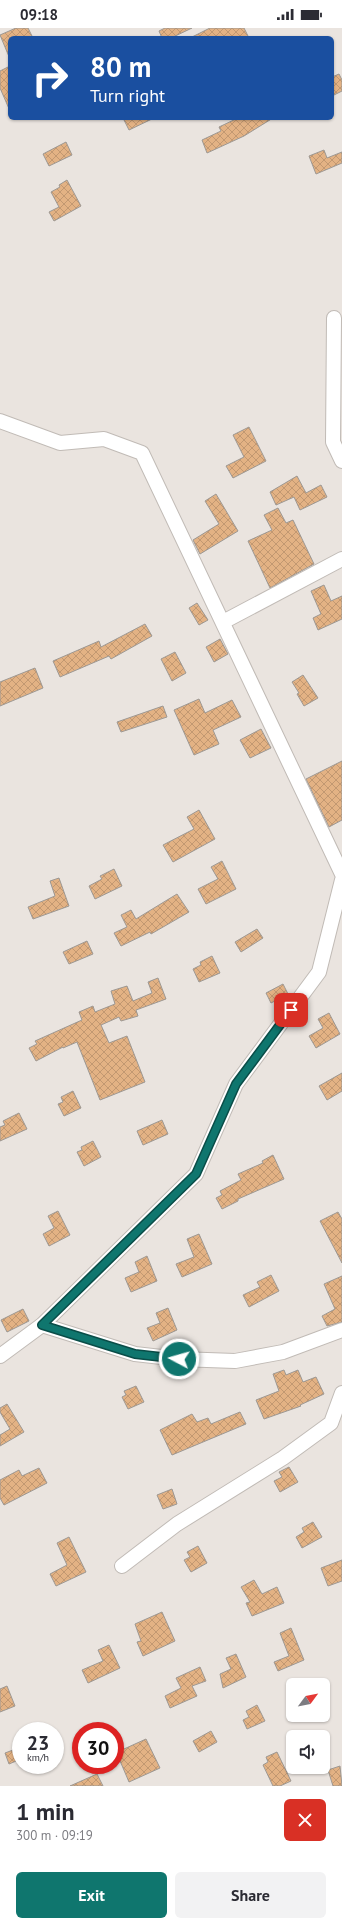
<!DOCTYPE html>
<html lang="en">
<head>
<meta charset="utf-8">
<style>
	body { margin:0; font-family:"PT Sans",sans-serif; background:#f2f2f3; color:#2b2b33; height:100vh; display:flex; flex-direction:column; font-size:15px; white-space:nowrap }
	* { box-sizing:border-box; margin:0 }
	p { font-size:13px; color:#7c7c81 }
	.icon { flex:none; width:22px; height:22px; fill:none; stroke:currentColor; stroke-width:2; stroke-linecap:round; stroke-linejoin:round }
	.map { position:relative; height:1758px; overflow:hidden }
	.panel { display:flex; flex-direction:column; background:#fff; flex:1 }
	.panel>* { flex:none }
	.top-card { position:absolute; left:8px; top:8px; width:326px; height:84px; border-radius:6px; box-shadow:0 1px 3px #0004; background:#1a4fa0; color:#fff; overflow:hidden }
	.needle { width:26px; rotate:58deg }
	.tools { position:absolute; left:286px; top:1650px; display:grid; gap:8px }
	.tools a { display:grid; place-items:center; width:44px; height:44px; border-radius:6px; background:#fff; box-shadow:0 1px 3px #0004; font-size:20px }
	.speed { position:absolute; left:12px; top:1694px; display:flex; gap:8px; font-size:20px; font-weight:700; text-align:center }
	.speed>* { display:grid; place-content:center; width:52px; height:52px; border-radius:50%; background:#fff; box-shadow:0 1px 3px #0004; line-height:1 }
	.speed small { font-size:10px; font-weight:400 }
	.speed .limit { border:6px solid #d22; background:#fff; color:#111 }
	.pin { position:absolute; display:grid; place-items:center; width:34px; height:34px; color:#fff; margin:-17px; border-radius:8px; box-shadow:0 2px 6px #0006 }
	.me { position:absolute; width:44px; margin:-22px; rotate:276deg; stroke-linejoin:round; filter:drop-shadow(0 0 3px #0008) }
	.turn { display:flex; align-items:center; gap:14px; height:84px; padding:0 16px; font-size:18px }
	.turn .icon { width:52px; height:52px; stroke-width:2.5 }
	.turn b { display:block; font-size:28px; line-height:34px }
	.round { display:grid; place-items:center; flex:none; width:42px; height:42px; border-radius:6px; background:#f2f2f3 }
	.summary { display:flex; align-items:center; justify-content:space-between; height:68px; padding:0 16px }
	h1 { font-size:24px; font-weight:800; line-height:30px }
	.button { display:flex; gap:8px; margin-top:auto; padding:8px 16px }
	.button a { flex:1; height:46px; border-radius:6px; background:#0f766e; color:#fff; font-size:16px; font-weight:800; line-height:46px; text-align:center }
	.button a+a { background:#f2f2f3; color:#2b2b33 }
	.status { display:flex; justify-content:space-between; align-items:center; height:28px; padding:0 20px; background:#fff; direction:ltr }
	.status svg { height:11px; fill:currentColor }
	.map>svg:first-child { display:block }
	.building { fill:url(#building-cross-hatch); stroke:#9d9893 }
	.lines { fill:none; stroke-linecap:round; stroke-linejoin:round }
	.minor-casing { stroke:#c1bbb6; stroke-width:16 }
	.minor { stroke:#fff; stroke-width:14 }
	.route-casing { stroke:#0a4d48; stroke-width:10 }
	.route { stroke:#0f766e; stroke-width:7 }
</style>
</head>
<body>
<div class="status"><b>09:18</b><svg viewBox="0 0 49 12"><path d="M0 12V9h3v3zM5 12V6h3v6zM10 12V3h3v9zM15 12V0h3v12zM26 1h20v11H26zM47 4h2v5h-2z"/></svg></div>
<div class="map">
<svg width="342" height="1758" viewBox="0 0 342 1758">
	<defs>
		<pattern id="building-cross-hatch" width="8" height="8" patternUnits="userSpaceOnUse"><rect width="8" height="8" fill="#e3b284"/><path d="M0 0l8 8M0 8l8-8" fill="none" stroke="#c29871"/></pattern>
	</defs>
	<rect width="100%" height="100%" fill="#eae4df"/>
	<g class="building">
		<path d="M16 0H28L33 10H10V31L0 7Z"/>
		<path d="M165 0H192L171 10H162L159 3Z"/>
		<path d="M210 0H244L249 10H190Z"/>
		<path d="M10 38V83L0 60V43Z"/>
		<path d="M339 46 342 52V63L332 68V49Z"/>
		<path d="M123 90H154L129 102Z"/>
		<path d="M238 90H273L244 108 207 125 202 112 221 103 219 99Z"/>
		<path d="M66 114 72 127 49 138 43 126Z"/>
		<path d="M324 122 327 130 342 124V135L316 146 309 128Z"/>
		<path d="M67 152 81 178 54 193 49 184 59 179 51 164 60 159 59 157Z"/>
		<path d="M249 399 266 433 233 450 226 438 244 429 233 407Z"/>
		<path d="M297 448 306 465 321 457 327 469 300 482 294 469 276 477 270 464Z"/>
		<path d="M216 466 238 503 200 526 193 512 219 496 205 473Z"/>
		<path d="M278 480 286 495 293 492 314 536 270 560 248 513 272 502 264 487Z"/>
		<path d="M324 557 331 573 342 568V591L318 602 313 590 321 586 311 563Z"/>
		<path d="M197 575 208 592 199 597 189 580Z"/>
		<path d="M145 596 152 608 111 631 109 628 60 649 53 633 99 613 101 619Z"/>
		<path d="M220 611 228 626 214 634 206 619Z"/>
		<path d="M175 624 186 645 172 653 161 631Z"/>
		<path d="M35 640 43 660 0 678V654Z"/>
		<path d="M303 647 318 670 304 678 297 666 299 665 292 654Z"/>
		<path d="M199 671 205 685 232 672 241 689 213 702 219 716 194 727 174 682Z"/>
		<path d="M163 678 167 689 121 704 117 694Z"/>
		<path d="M261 701 271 720 250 730 240 712Z"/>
		<path d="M342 733V792L329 799 306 751Z"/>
		<path d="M199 782 215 811 173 834 163 817 194 801 187 789Z"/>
		<path d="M222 833 236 861 206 876 198 861 218 851 211 839Z"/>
		<path d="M114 841 122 858 95 871 89 858 102 851 100 848Z"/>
		<path d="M59 850 69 878 33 891 28 879 55 868 50 853Z"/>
		<path d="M177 866 189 884 151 906 150 904 121 918 114 905 127 899 121 887 131 882 136 891Z"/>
		<path d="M257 901 263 910 241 924 235 914Z"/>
		<path d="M87 913 93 926 69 936 63 924Z"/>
		<path d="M212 928 220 945 199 954 193 941 201 937 200 934Z"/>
		<path d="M158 950 166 971 136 982 138 988 121 993 119 989 101 997 109 1015 127 1008 145 1054 100 1072 77 1014 63 1020V1019L36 1033 29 1020 37 1016 35 1013 82 992 79 984 93 978 95 984 115 976 111 963 127 958 133 973 152 965 148 954Z"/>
		<path d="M283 956 288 966 271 975 266 965Z"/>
		<path d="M329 985 340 1006 316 1020 309 1008 323 1000 318 991Z"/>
		<path d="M342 1045V1063L327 1072 319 1058Z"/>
		<path d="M73 1063 81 1080 64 1088 58 1076 63 1074 61 1069Z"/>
		<path d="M19 1085 27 1101 0 1113V1099L5 1097 3 1093Z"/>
		<path d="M162 1092 168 1106 143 1117 137 1103Z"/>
		<path d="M93 1113 101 1129 84 1138 77 1124 82 1122 81 1119Z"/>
		<path d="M273 1127 284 1151 238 1171V1173L222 1181 216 1170 222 1167 220 1163 241 1152 238 1146 263 1135 262 1133Z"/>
		<path d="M58 1183 70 1207 49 1218 43 1206 54 1200 48 1188Z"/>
		<path d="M338 1184 342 1191V1235L320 1193Z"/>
		<path d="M199 1206 212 1236 182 1249 176 1236 194 1229 187 1211Z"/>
		<path d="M147 1228 157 1253 131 1264 125 1250 139 1244 135 1234Z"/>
		<path d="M271 1247 279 1263 249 1279 243 1267 260 1259 257 1254Z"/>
		<path d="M342 1248V1294L327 1298 322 1288 335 1281 324 1256Z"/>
		<path d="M168 1280 177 1302 153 1313 147 1300 160 1295 156 1285Z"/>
		<path d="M23 1281 29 1293 7 1304 1 1292Z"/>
		<path d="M284 1342 286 1347 298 1342 303 1354 316 1349 324 1366 300 1377 301 1378 264 1391 256 1372 279 1363 273 1346Z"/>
		<path d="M136 1358 144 1374 128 1381 122 1369 126 1367 124 1363Z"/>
		<path d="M7 1376 24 1404 0 1418V1407L10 1401 0 1384V1380Z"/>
		<path d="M240 1384 246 1396 172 1427 160 1402 192 1386 197 1394 208 1390 211 1396Z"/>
		<path d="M289 1439 298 1454 280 1464 274 1453 282 1449 279 1444Z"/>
		<path d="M39 1440 47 1455 4 1477 0 1470V1452L19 1442 22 1448Z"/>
		<path d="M172 1461 177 1476 163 1481 157 1467Z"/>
		<path d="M313 1494 322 1509 302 1520 296 1509 304 1504 302 1500Z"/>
		<path d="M69 1509 86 1544 56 1558 50 1546 67 1537 57 1515Z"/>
		<path d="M198 1518 207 1535 191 1544 184 1532 190 1529 187 1524Z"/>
		<path d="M342 1532V1553L328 1558 321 1540Z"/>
		<path d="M254 1552 262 1566 277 1559 284 1575 252 1588 246 1575 250 1574 241 1559Z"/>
		<path d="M162 1584 175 1613 143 1628 137 1614 141 1613 135 1596Z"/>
		<path d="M291 1600 304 1632 278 1643 274 1634 289 1628 280 1605Z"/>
		<path d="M109 1617 120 1640 88 1655 82 1642 103 1633 98 1622Z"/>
		<path d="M236 1626 246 1649 223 1660 220 1646 231 1641 226 1630Z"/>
		<path d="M200 1639 206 1653 192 1658 197 1668 170 1680 165 1668 181 1660 176 1650Z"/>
		<path d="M7 1658 15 1678 0 1684V1661Z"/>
		<path d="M257 1677 265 1693 247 1701 243 1692 249 1689 246 1683Z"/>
		<path d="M211 1703 217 1714 199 1724 193 1713Z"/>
		<path d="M146 1711 160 1740 129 1754 115 1721 122 1718 124 1721Z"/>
		<path d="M21 1719V1731L9 1736 5 1725Z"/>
		<path d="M277 1724 291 1753 280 1758H273L263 1737 268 1734 266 1729Z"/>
		<path d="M340 1738 342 1758H333L328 1742Z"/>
		<path d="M97 1746 103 1758H70Z"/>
	</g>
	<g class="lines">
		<g class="minor-casing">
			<g id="minor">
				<path d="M334 290 333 414 342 433"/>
				<path d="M0 393 60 415 104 411 142 425 342 846"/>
				<path d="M223 594 342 531"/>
				<path d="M42 1297 135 1326 179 1331 235 1333 283 1324 342 1302"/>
				<path d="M0 1328 42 1297 196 1146 236 1056 319 944 342 852"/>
				<path d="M122 1538 177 1496 283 1430 331 1395 342 1365"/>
			</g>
		</g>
		<use href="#minor" class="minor"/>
	</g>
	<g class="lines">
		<g class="route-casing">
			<path id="route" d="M179 1331 135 1326 42 1297 196 1146 236 1056 291 982"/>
		</g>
		<use href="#route" class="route"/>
	</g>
</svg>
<div class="tools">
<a><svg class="needle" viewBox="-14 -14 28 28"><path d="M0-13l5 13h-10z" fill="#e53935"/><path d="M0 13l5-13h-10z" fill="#7c7c81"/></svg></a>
<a><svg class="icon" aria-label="sound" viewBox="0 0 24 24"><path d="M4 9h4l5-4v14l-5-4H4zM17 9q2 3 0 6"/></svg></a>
</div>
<div class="speed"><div>23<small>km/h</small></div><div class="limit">30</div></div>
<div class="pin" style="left:291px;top:982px;background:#d93025"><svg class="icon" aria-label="arrive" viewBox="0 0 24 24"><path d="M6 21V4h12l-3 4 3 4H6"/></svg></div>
<svg class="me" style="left:179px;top:1331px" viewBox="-20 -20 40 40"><circle r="17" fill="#0f766e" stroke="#fff" stroke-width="3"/><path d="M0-11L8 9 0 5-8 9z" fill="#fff"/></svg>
<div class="top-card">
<div class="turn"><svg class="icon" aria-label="right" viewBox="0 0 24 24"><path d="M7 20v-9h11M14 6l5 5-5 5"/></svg><div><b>80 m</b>Turn right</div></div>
</div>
</div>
<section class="panel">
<div class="summary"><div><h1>1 min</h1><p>300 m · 09:19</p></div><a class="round" style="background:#d93025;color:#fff"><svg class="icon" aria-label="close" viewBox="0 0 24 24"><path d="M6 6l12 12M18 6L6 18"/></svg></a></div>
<div class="button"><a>Exit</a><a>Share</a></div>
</section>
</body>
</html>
